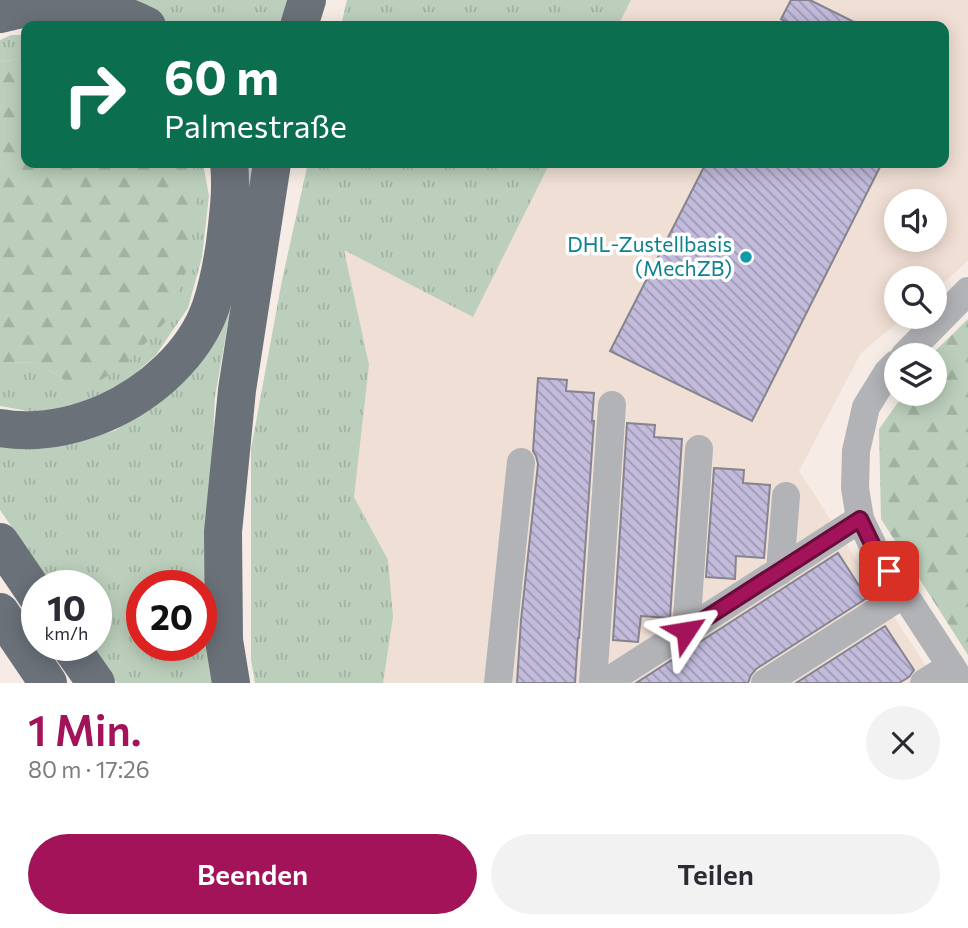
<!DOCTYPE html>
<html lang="de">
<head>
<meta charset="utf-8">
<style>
	body { margin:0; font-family:Commissioner,sans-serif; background:#f2f2f3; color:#2b2b33; height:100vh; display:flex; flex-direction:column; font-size:26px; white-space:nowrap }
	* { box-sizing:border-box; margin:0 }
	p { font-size:23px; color:#7c7c81 }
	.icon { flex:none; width:38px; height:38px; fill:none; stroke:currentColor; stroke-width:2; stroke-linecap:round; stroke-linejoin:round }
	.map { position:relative; height:683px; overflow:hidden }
	.details { display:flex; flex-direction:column; background:#fff; flex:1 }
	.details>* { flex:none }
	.hud { position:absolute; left:21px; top:21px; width:928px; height:147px; border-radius:14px; box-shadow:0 4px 18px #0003; background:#0b6e4f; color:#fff; overflow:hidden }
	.buttons { position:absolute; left:884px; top:189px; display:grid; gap:14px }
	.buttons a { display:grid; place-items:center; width:63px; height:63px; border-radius:50%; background:#fff; box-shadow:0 4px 18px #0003; font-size:35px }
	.speed { position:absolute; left:21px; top:570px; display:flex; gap:14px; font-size:35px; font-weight:700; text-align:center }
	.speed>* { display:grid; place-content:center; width:91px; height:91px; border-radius:50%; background:#fff; box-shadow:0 4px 18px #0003; line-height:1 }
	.speed small { font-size:18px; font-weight:400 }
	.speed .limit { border:10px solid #d22; background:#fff; color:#111 }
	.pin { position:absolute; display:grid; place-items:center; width:60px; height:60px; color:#fff; margin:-30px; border-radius:14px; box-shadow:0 4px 10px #0006 }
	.me { position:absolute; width:77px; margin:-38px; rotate:57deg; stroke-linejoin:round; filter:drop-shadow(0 0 5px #0008) }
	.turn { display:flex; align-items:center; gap:24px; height:147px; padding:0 28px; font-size:32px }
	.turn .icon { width:91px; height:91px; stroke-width:2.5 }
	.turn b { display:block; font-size:49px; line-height:60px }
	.round { display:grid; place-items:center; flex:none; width:74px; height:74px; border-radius:37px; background:#f2f2f3 }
	.head { display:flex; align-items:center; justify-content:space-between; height:119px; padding:0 28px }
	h1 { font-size:42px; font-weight:600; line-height:52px; color:#a2135a }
	.primary-button { display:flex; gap:14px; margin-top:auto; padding:14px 28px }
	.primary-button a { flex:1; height:80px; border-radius:42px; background:#a2135a; color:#fff; font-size:28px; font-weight:600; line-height:80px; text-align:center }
	.primary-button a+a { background:#f2f2f3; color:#2b2b33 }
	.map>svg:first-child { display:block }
	.built { fill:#f0dfd4; fill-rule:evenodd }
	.grass { fill:url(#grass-tufts); fill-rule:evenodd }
	.forest { fill:url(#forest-firs) }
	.building { fill:url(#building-back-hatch); stroke:#86848e; stroke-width:2 }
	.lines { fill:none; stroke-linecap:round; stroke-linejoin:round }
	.minor { stroke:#b1b3b7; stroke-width:28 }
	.highway { stroke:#6b7179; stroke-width:38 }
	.route-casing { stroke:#690c3a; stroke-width:18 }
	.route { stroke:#a2135a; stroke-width:12 }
	.culture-dot { fill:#0f9aa8; stroke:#fff; stroke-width:2.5 }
	.labels { text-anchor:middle; stroke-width:7; stroke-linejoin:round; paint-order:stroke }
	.culture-label { font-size:21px; fill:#0d838f; stroke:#fff; text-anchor:end }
</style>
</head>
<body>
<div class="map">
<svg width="968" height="683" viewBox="0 0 968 683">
	<defs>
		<pattern id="grass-tufts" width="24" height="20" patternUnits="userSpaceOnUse" patternTransform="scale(1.75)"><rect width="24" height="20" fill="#bccfbc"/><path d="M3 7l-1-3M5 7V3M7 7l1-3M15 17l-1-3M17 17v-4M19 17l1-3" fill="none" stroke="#a2b2a2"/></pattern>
		<pattern id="forest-firs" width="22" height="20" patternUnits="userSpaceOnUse" patternTransform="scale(1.75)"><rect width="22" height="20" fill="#bccfbc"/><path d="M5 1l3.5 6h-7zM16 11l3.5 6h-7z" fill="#a2b2a2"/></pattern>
		<pattern id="building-back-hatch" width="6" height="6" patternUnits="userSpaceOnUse" patternTransform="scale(1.75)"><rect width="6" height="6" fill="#c2bbdc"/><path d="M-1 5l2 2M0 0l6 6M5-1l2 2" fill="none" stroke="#9e98b2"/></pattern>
	</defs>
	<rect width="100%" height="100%" fill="#f6ece5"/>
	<path class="built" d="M631 0H968V261L935 290 934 278H896V317H904L861 353 799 471 937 683H339L344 249 473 316 550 163H943V26H618ZM896 201H934V240H896Z"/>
	<g class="grass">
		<path d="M121 0H291L284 26H168L148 11Z"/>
		<path d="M347 0H631L618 26H341Z"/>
		<path d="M11 35H26V58L0 62V40Z"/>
		<path d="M184 163H203L209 196 202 257 188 308 156 355 112 394 39 413 0 406V362L39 363 64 380 189 171Z"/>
		<path d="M244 163H256L215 397 209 515 219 683H117L92 646H96V586H53L0 510V443L70 442 114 431 155 406 191 371ZM142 586H201V646H142Z"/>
		<path d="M308 163H550L473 317 344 250 369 365 354 497 388 560 393 617 383 683H255L251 660V449L282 280Z"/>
	</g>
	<g class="forest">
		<path d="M26 58V163H184L189 171 196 208 187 269 165 322 126 364 95 384 64 380 39 363 0 362V62Z"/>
		<path d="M968 319V655L881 519 879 429 904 394H934V355H931Z"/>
	</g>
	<g class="building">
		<path d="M791 0H810L862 26H794L781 19Z"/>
		<path d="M706 163H882L752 421 610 351Z"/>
		<path d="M538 378 567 380 566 391 594 393 592 421H594L579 638H578L575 683H517L521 620 538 464 536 456 533 451Z"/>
		<path d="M627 423 655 425 654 437 682 439 670 618 641 616 638 642 613 640Z"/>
		<path d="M714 468 744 470 743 483 770 485 764 558 736 556 735 579 706 577Z"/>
		<path d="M838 553 867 598 756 669 751 675 748 683H636Z"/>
		<path d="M885 626 914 670 909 677 899 683H796Z"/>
	</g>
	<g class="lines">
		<g class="minor">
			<path d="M905 355 968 291"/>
			<path d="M896 364 887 373 866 407 856 451 855 488 860 519 874 548 962 683"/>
			<path d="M780 571 786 496"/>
			<path d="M686 631 699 449"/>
			<path d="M498 683 521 462"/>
			<path d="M593 683 612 405"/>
			<path d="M605 683 860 519"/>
			<path d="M765 683 904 594"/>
			<path d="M924 683 951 666"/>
		</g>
		<g class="highway">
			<path d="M0 14C55 0 96 0 147 26"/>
			<path d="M299 26 307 0"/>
			<path d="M0 428C35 434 72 427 105 413 150 393 195 354 211 306 218 285 222 264 225 243 228 216 232 190 229 163"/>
			<path d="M0 542 37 596"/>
			<path d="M0 612 48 683"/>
			<path d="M70 646 96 683"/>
			<path d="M231 683 224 640 223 532 237 390 272 163"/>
		</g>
	</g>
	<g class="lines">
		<g class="route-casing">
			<path id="route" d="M686 631 860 519 874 548 889 571"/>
		</g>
		<use href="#route" class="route"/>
	</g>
	<circle class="culture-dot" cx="746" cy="257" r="7"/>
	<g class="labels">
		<g class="culture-label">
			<text x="732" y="252">DHL-Zustellbasis<tspan x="732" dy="24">(MechZB)</tspan></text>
		</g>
	</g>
</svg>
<div class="buttons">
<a><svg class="icon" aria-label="sound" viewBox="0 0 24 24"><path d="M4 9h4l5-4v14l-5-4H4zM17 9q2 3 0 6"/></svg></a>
<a><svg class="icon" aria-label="search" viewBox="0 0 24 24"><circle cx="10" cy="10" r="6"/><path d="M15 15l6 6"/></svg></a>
<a><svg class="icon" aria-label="layers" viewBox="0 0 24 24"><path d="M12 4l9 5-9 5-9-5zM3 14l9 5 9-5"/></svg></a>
</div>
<div class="speed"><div>10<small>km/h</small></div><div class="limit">20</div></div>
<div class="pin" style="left:889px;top:571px;background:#d93025"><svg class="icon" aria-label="arrive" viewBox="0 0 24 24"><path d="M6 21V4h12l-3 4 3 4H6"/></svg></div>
<svg class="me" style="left:686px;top:631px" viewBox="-20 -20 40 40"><path d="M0-17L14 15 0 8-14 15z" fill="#a2135a" stroke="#fff" stroke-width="4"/></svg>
<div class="hud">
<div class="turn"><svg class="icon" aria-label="right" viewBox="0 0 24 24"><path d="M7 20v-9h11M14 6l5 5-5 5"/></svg><div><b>60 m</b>Palmestraße</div></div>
</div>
</div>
<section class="details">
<div class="head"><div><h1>1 Min.</h1><p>80 m · 17:26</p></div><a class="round"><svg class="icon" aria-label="close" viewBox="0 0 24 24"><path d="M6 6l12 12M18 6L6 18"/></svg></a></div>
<div class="primary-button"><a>Beenden</a><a>Teilen</a></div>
</section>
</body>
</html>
